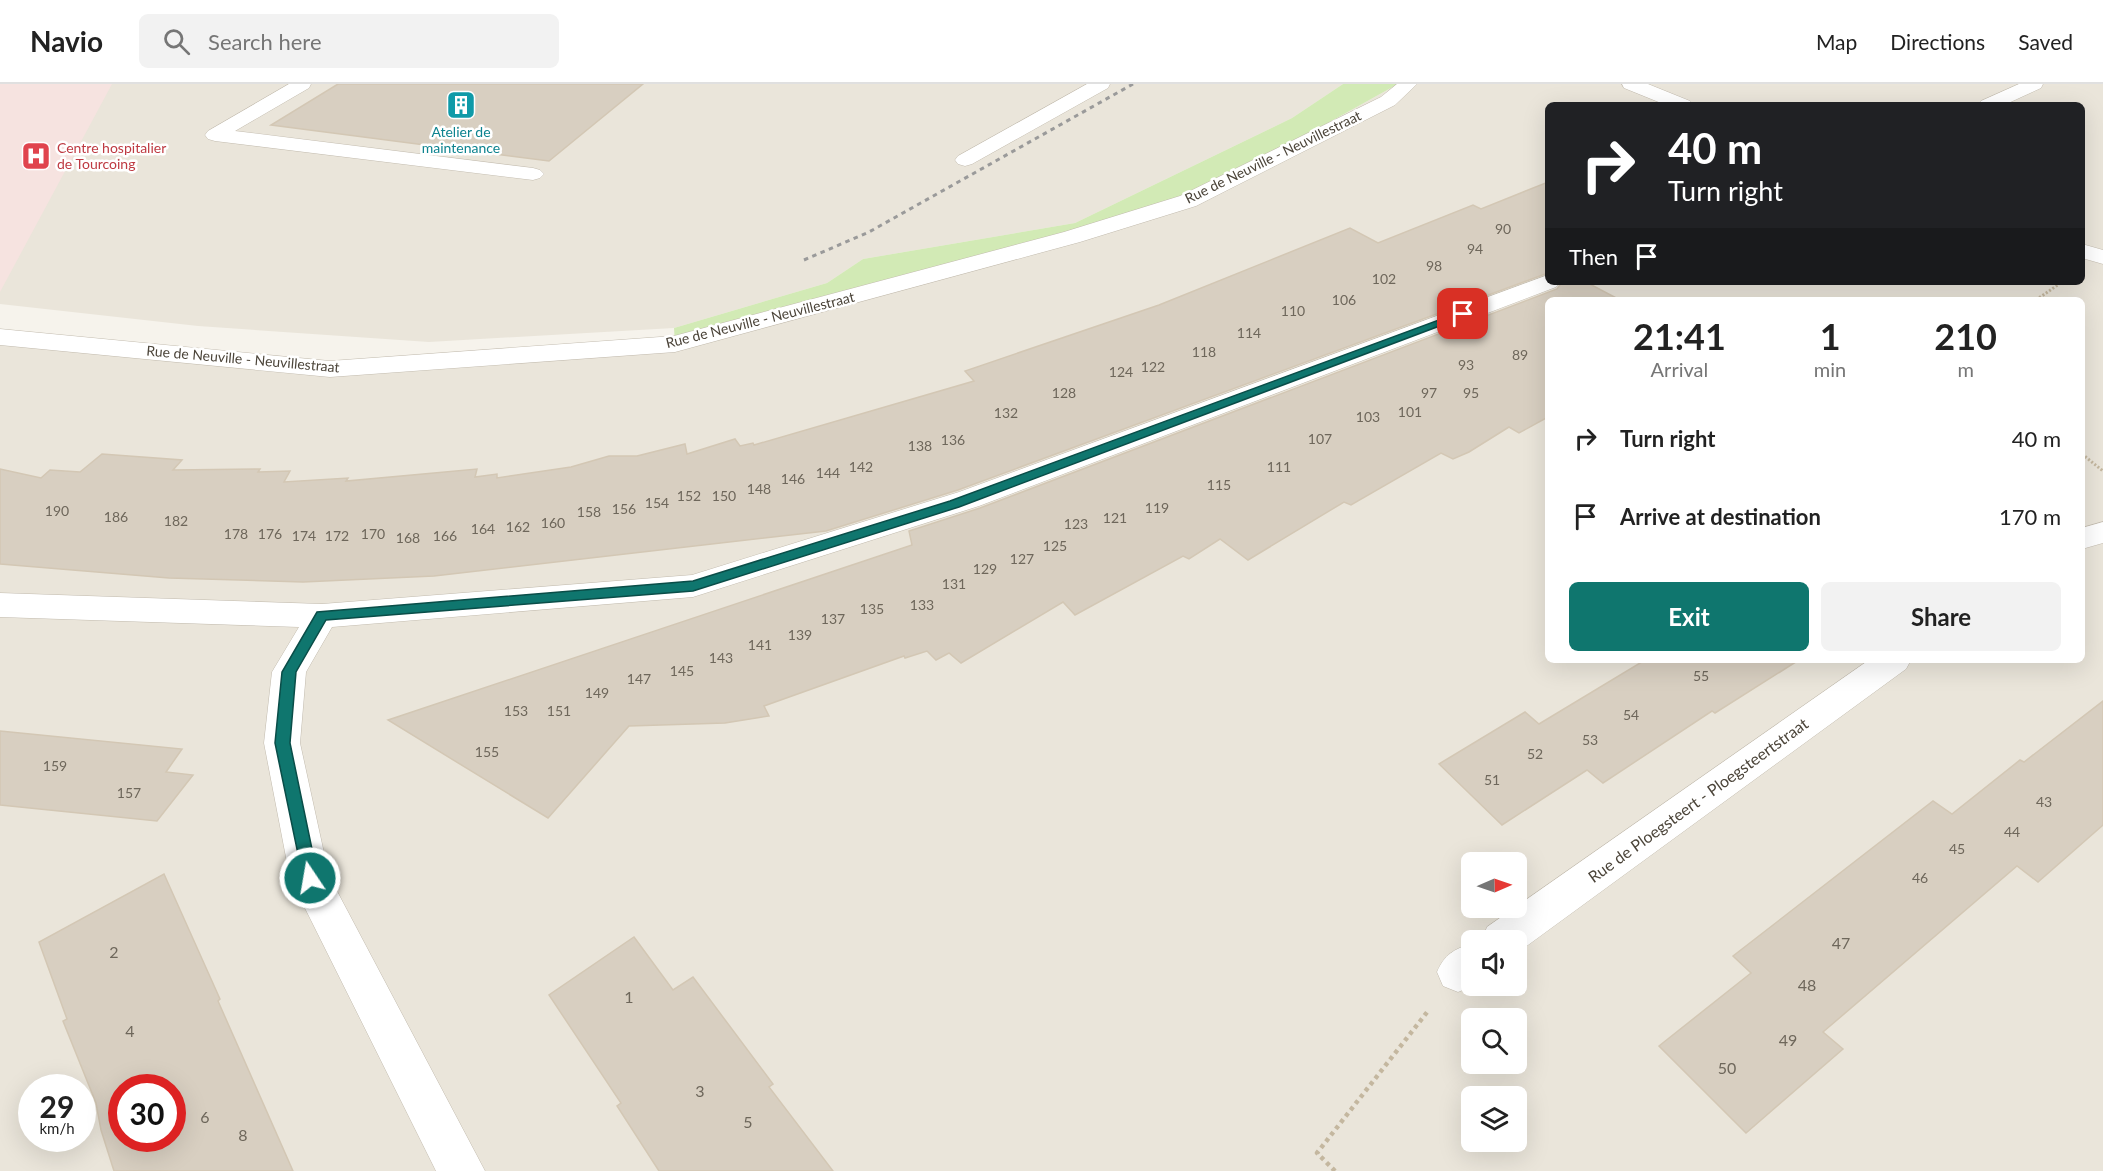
<!DOCTYPE html>
<html lang="en">
<head>
<meta charset="utf-8">
<style>
	body { margin:0; font-family:Lato,sans-serif; background:#f2f2f2; color:#222; height:100vh; display:flex; flex-direction:column; font-size:22px; white-space:nowrap }
	* { box-sizing:border-box; margin:0 }
	p { font-size:20px; color:#767676 }
	.icon { flex:none; width:33px; height:33px; fill:none; stroke:currentColor; stroke-width:2; stroke-linecap:round; stroke-linejoin:round }
	.map { position:relative; flex:1; overflow:hidden }
	.drawer { position:absolute; left:1545px; top:213px; width:540px; height:366px; display:flex; flex-direction:column; background:#fff; border-radius:9px; box-shadow:0 6px 24px #0002 }
	.drawer>* { flex:none }
	.hud { position:absolute; left:1545px; top:18px; width:540px; height:183px; border-radius:9px; box-shadow:0 6px 24px #0002; background:#202124; color:#fff; overflow:hidden }
	.needle { width:39px; rotate:88deg }
	.tools { position:absolute; left:1461px; top:768px; display:grid; gap:12px }
	.tools a { display:grid; place-items:center; width:66px; height:66px; border-radius:9px; background:#fff; box-shadow:0 6px 24px #0002; font-size:30px }
	.speed { position:absolute; left:18px; top:990px; display:flex; gap:12px; font-size:30px; font-weight:700; text-align:center }
	.speed>* { display:grid; place-content:center; width:78px; height:78px; border-radius:50%; background:#fff; box-shadow:0 6px 24px #0002; line-height:1 }
	.speed small { font-size:15px; font-weight:400 }
	.speed .limit { border:9px solid #d22; background:#fff; color:#111 }
	.pin { position:absolute; display:grid; place-items:center; width:51px; height:51px; color:#fff; margin:-26px; border-radius:12px; box-shadow:0 3px 9px #0006 }
	.me { position:absolute; width:66px; margin:-33px; rotate:348deg; stroke-linejoin:round; filter:drop-shadow(0 0 4px #0008) }
	.turn { display:flex; align-items:center; gap:21px; height:126px; padding:0 24px; font-size:27px }
	.turn .icon { width:78px; height:78px; stroke-width:2.5 }
	.turn b { display:block; font-size:42px; line-height:51px }
	.then { display:flex; align-items:center; height:57px; padding:0 24px; background:#0003; gap:12px; font-size:22px }
	.eta { display:flex; justify-content:space-evenly; align-items:center; height:102px; text-align:center }
	.eta b { font-size:36px; font-weight:700; line-height:42px }
	.primary-button { display:flex; gap:12px; margin-top:auto; padding:12px 24px }
	.primary-button a { flex:1; height:69px; border-radius:9px; background:#0f766e; color:#fff; font-size:24px; font-weight:700; line-height:69px; text-align:center }
	.primary-button a+a { background:#f2f2f2; color:#222 }
	ul { padding:0; list-style:none }
	li { display:flex; align-items:center; gap:18px; height:78px; padding:0 24px }
	li div { flex:1 }
	li b { display:block; font-size:22px }
	li em { font-style:normal }
	header { display:flex; align-items:center; gap:36px; box-sizing:border-box; height:84px; padding:0 30px; background:#fff; border-bottom:2px solid #e0e0e0 }
	header strong { font-size:28px }
	nav { display:flex; gap:33px; margin-inline-start:auto; font-size:21px }
	.search { width:420px; height:54px; background:#f2f2f2; display:flex; align-items:center; gap:15px; box-sizing:border-box; padding:0 21px; border-radius:9px; color:#767676; font-size:22px }
	.map>svg:first-child { display:block }
	.residential { fill:#eae5da; fill-rule:evenodd }
	.medical { fill:#f6e3e0 }
	.green { fill:#d2eab5 }
	.building { fill:#d8cfc1; stroke:#d3c7b4; stroke-width:1.5; fill-rule:evenodd }
	.lines { fill:none; stroke-linecap:round; stroke-linejoin:round }
	.service-casing { stroke:#c2bbae; stroke-width:1 }
	.minor-casing { stroke:#c2bbae; stroke-width:1 }
	.path-far1 { stroke:#c4b79f; stroke-width:3; stroke-dasharray:2 2; stroke-linecap:butt }
	.path { stroke:#c4b79f; stroke-width:4.5; stroke-dasharray:4 4; stroke-linecap:butt }
	.service { fill:#fff; fill-rule:evenodd }
	.minor { fill:#fff; fill-rule:evenodd }
	.rail { stroke:#9a9a9a; stroke-width:3; stroke-dasharray:4.5 4.5; stroke-linecap:butt }
	.route { fill:#0f766e; stroke:#0a4d48; stroke-width:1.5 }
	.labels { text-anchor:middle; stroke-width:5; stroke-linejoin:round; paint-order:stroke }
	.far-culture-label { font-size:14px; fill:#0d838f; stroke:#fff }
	.far-health-label { font-size:14px; fill:#be3a42; stroke:#fff; text-anchor:start }
	.far-street-label { font-size:14px; fill:#4b4439; stroke:#fff }
	.number-label { font-size:14px; fill:#6e675b }
	.street-label { font-size:16px; fill:#4b4439; stroke:#fff }
	.near-number-label { font-size:16px; fill:#6e675b }
</style>
</head>
<body>
<header>
<strong>Navio</strong>
<div class="search"><svg class="icon" aria-label="search" viewBox="0 0 24 24"><circle cx="10" cy="10" r="6"/><path d="M15 15l6 6"/></svg>Search here</div>
<nav><a>Map</a><a>Directions</a><a>Saved</a></nav>
</header>
<div class="map">
<svg width="2103" height="1087" viewBox="0 0 2103 1087">
	<rect width="100%" height="100%" fill="#f6f3ec"/>
	<g class="residential">
		<path d="M0 0H1343L1292 34 1075 139 863 175 827 199 674 244 429 258 198 242 0 220Z"/>
		<path d="M1398 0H2103V1087H0V253L330 285 675 260 1188 117ZM1548 21H2082V198H1548ZM1548 216H2082V576H1548ZM1472 778H1516V824H1472ZM1472 856H1516V902H1472ZM1472 934H1516V980H1472ZM32 1004H82V1054H32ZM122 1004H172V1054H122ZM1472 1012H1516V1058H1472Z"/>
	</g>
	<path class="medical" d="M0 0H112L0 208Z"/>
	<path class="green" d="M1343 0H1398L1188 117 675 260 674 244 827 199 863 175 1075 139 1292 34Z"/>
	<g class="building">
		<path d="M338 0H643L549 77 271 41Z"/>
		<path d="M1548 98V189L958 406 826 447 434 492 303 498 169 494 0 480V385L41 394 50 386 80 388 102 370 182 376 173 386 260 385 258 388 290 387 284 398 348 394 346 397 477 385 475 393 497 390V394L571 383 609 372H637L685 360 687 370 735 355 740 362 753 359 754 361 974 297 965 287 1159 221 1350 144 1378 159 1473 121 1481 125Z"/>
		<path d="M1562 198H1586L1620 216H1548V333L1519 349 1509 343 1469 368 1453 375 1441 369 1351 421 1344 418 1248 476 1220 455 1189 475 1183 472 1075 531 1063 518 961 579 949 569 936 576 927 567 905 574 904 572 764 622 769 632 725 639 629 642 548 734 388 636 912 461 909 447 980 424 1557 205Z"/>
		<path d="M1645 576H1799L1715 629 1712 627 1603 699 1587 686 1502 741 1439 680 1525 628 1539 640Z"/>
		<path d="M2103 617V741L2038 798 2017 782 1823 948 1843 965 1746 1049 1659 962 1751 889 1733 872 1933 717 1952 730 2020 676 2024 678Z"/>
		<path d="M0 647 182 665 166 688 193 691 157 737 0 721Z"/>
		<path d="M164 790 220 915 218 917 293 1087H114L101 1046 96 1019 63 937 67 935 39 858ZM122 1004H172V1054H122Z"/>
		<path d="M634 853 673 906 693 893 773 1000 769 1003 833 1087H659L617 1022 621 1019 549 911Z"/>
	</g>
	<g class="lines">
		<g class="service-casing">
			<g id="service">
				<path d="M289 0H311L309 4 235 47 533 84 540 86 544 90 540 94 533 96 215 57 208 55 205 51 208 47Z"/>
				<path d="M1087 0H1110L1108 4 972 80 965 82 958 80 955 76 958 72Z"/>
			</g>
		</g>
		<g class="minor-casing">
			<g id="minor">
				<path d="M1397 0H1417L1395 21 1196 122 1080 158 675 268 330 293 0 261V245L330 277 674 252 1064 148 1180 112 1381 13Z"/>
				<path d="M1622 0H1648L1690 17 1693 21H1666L1624 4Z"/>
				<path d="M2019 0H2043L2041 4 2004 21H1978L1981 17Z"/>
				<path d="M2082 160 2103 166V180L2082 174Z"/>
				<path d="M1548 191V198H1560L1556 203 979 422 693 513 332 543 306 588 300 659 329 792 485 1087H436L290 794 264 659 272 588 299 543 0 533V509L322 520 692 491 959 408Z"/>
				<path d="M2103 438V459L2082 465V444Z"/>
				<path d="M1869 576H1911L1906 585 1517 869 1516 856H1482L1487 843Z"/>
				<path d="M1472 859V902H1473L1458 908 1443 902 1437 888C1445 870 1453 866 1472 859Z"/>
			</g>
		</g>
		<g class="path-far1">
			<path d="M2036 216 2062 198"/>
			<path d="M2082 370 2103 387"/>
		</g>
		<path class="path" d="M1335 1087 1317 1069 1428 927"/>
		<use href="#service" class="service"/>
		<use href="#minor" class="minor"/>
		<path class="rail" d="M804 176 869 148 1133 0"/>
	</g>
	<path class="route" d="M1463 227 1468 230 1466 232 959 423 693 507 326 536 296 588 290 659 318 794 316 799 310 801 304 799 275 659 282 588 317 528 693 497 950 417Z"/>
	<defs>
		<g id="building-square" transform="scale(1.5)"><rect x="-9" y="-9" width="18" height="18" rx="4" fill="#0f9aa8" stroke="#fff"/><path d="M-4-6H4V6H1V3H-1V6H-4ZM-2.5-4.3h1.7v1.8h-1.7ZM.8-4.3h1.7v1.8H.8ZM-2.5-1h1.7V.8h-1.7ZM.8-1h1.7V.8H.8Z" fill="#fff"/></g>
		<g id="hospital-square" transform="scale(1.5)"><rect x="-9" y="-9" width="18" height="18" rx="4" fill="#e0444e" stroke="#fff"/><path d="M-5-5h3v3.5h4V-5h3V5h-3V1.5h-4V5h-3Z" fill="#fff"/></g>
	</defs>
	<g fill-rule="evenodd">
		<use href="#building-square" x="461" y="21"/>
		<use href="#hospital-square" x="36" y="72"/>
	</g>
	<g class="labels">
		<g class="far-culture-label">
			<text x="461" y="53">Atelier de<tspan x="461" dy="16">maintenance</tspan></text>
		</g>
		<g class="far-health-label">
			<text x="57" y="69">Centre hospitalier<tspan x="57" dy="16">de Tourcoing</tspan></text>
		</g>
		<g class="far-street-label">
			<text transform="translate(1273 73) rotate(-26)" y="5">Rue de Neuville - Neuvillestraat</text>
			<text transform="translate(760 236) rotate(-14)" y="5">Rue de Neuville - Neuvillestraat</text>
			<text transform="translate(243 275) rotate(5)" y="5">Rue de Neuville - Neuvillestraat</text>
		</g>
		<g class="number-label">
			<text x="1503" y="150">90</text>
			<text x="1475" y="170">94</text>
			<text x="1434" y="187">98</text>
			<text x="1384" y="200">102</text>
			<text x="1344" y="221">106</text>
			<text x="1293" y="232">110</text>
			<text x="1249" y="254">114</text>
			<text x="1204" y="273">118</text>
			<text x="1520" y="276">89</text>
			<text x="1466" y="286">93</text>
			<text x="1153" y="288">122</text>
			<text x="1121" y="293">124</text>
			<text x="1064" y="314">128</text>
			<text x="1429" y="314">97</text>
			<text x="1471" y="314">95</text>
			<text x="1410" y="333">101</text>
			<text x="1006" y="334">132</text>
			<text x="1368" y="338">103</text>
			<text x="1320" y="360">107</text>
			<text x="953" y="361">136</text>
			<text x="920" y="367">138</text>
			<text x="861" y="388">142</text>
			<text x="1279" y="388">111</text>
			<text x="828" y="394">144</text>
			<text x="793" y="400">146</text>
			<text x="1219" y="406">115</text>
			<text x="759" y="410">148</text>
			<text x="689" y="417">152</text>
			<text x="724" y="417">150</text>
			<text x="657" y="424">154</text>
			<text x="1157" y="429">119</text>
			<text x="624" y="430">156</text>
			<text x="57" y="432">190</text>
			<text x="589" y="433">158</text>
			<text x="116" y="438">186</text>
			<text x="1115" y="439">121</text>
			<text x="176" y="442">182</text>
			<text x="553" y="444">160</text>
			<text x="1076" y="445">123</text>
			<text x="518" y="448">162</text>
			<text x="483" y="450">164</text>
			<text x="236" y="455">178</text>
			<text x="270" y="455">176</text>
			<text x="373" y="455">170</text>
			<text x="304" y="457">174</text>
			<text x="337" y="457">172</text>
			<text x="445" y="457">166</text>
			<text x="408" y="459">168</text>
			<text x="1055" y="467">125</text>
			<text x="1022" y="480">127</text>
			<text x="985" y="490">129</text>
			<text x="954" y="505">131</text>
			<text x="922" y="526">133</text>
			<text x="872" y="530">135</text>
			<text x="833" y="540">137</text>
			<text x="800" y="556">139</text>
			<text x="760" y="566">141</text>
			<text x="721" y="579">143</text>
			<text x="682" y="592">145</text>
			<text x="1701" y="597">55</text>
			<text x="639" y="600">147</text>
			<text x="597" y="614">149</text>
			<text x="516" y="632">153</text>
			<text x="559" y="632">151</text>
			<text x="1631" y="636">54</text>
			<text x="1590" y="661">53</text>
			<text x="487" y="673">155</text>
			<text x="1535" y="675">52</text>
			<text x="55" y="687">159</text>
			<text x="1492" y="701">51</text>
			<text x="129" y="714">157</text>
			<text x="2044" y="723">43</text>
			<text x="2012" y="753">44</text>
			<text x="1957" y="770">45</text>
			<text x="1920" y="799">46</text>
		</g>
		<g class="street-label">
			<text transform="translate(1698 716) rotate(-36)" y="6">Rue de Ploegsteert - Ploegsteertstraat</text>
		</g>
		<g class="near-number-label">
			<text x="1841" y="865">47</text>
			<text x="114" y="874">2</text>
			<text x="1807" y="907">48</text>
			<text x="629" y="919">1</text>
			<text x="130" y="953">4</text>
			<text x="1788" y="962">49</text>
			<text x="1727" y="990">50</text>
			<text x="700" y="1013">3</text>
			<text x="205" y="1039">6</text>
			<text x="748" y="1044">5</text>
			<text x="243" y="1057">8</text>
		</g>
	</g>
</svg>
<div class="tools">
<a><svg class="needle" viewBox="-14 -14 28 28"><path d="M0-13l5 13h-10z" fill="#e53935"/><path d="M0 13l5-13h-10z" fill="#767676"/></svg></a>
<a><svg class="icon" aria-label="sound" viewBox="0 0 24 24"><path d="M4 9h4l5-4v14l-5-4H4zM17 9q2 3 0 6"/></svg></a>
<a><svg class="icon" aria-label="search" viewBox="0 0 24 24"><circle cx="10" cy="10" r="6"/><path d="M15 15l6 6"/></svg></a>
<a><svg class="icon" aria-label="layers" viewBox="0 0 24 24"><path d="M12 4l9 5-9 5-9-5zM3 14l9 5 9-5"/></svg></a>
</div>
<div class="speed"><div>29<small>km/h</small></div><div class="limit">30</div></div>
<div class="pin" style="left:1463px;top:230px;background:#d93025"><svg class="icon" aria-label="arrive" viewBox="0 0 24 24"><path d="M6 21V4h12l-3 4 3 4H6"/></svg></div>
<svg class="me" style="left:310px;top:794px" viewBox="-20 -20 40 40"><circle r="17" fill="#0f766e" stroke="#fff" stroke-width="3"/><path d="M0-11L8 9 0 5-8 9z" fill="#fff"/></svg>
<div class="hud">
<div class="turn"><svg class="icon" aria-label="right" viewBox="0 0 24 24"><path d="M7 20v-9h11M14 6l5 5-5 5"/></svg><div><b>40 m</b>Turn right</div></div>
<div class="then">Then<svg class="icon" aria-label="arrive" viewBox="0 0 24 24"><path d="M6 21V4h12l-3 4 3 4H6"/></svg></div>
</div>
<section class="drawer">
<div class="eta">
<div><b>21:41</b><p>Arrival</p></div>
<div><b>1</b><p>min</p></div>
<div><b>210</b><p>m</p></div>
</div>
<ul>
<li><svg class="icon" aria-label="right" viewBox="0 0 24 24"><path d="M7 20v-9h11M14 6l5 5-5 5"/></svg><div><b>Turn right</b></div><em>40 m</em></li>
<li><svg class="icon" aria-label="arrive" viewBox="0 0 24 24"><path d="M6 21V4h12l-3 4 3 4H6"/></svg><div><b>Arrive at destination</b></div><em>170 m</em></li>
</ul>
<div class="primary-button"><a>Exit</a><a>Share</a></div>
</section>
</div>
</body>
</html>
